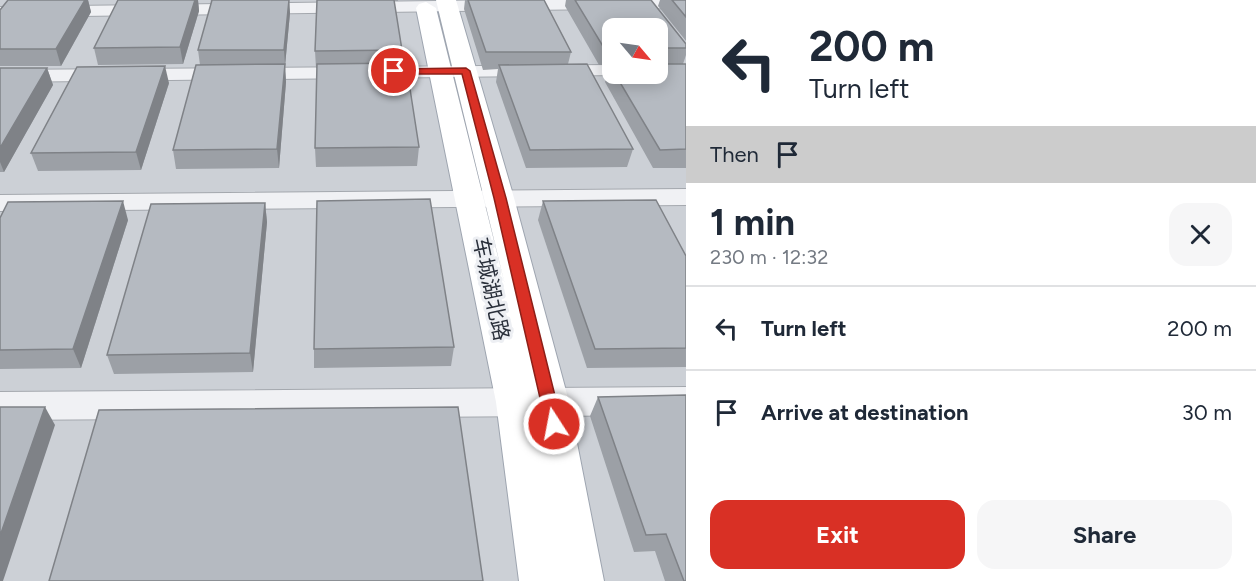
<!DOCTYPE html>
<html lang="en">
<head>
<meta charset="utf-8">
<style>
	body { margin:0; font-family:Figtree,"Noto Sans SC",sans-serif; background:#f6f6f7; color:#1f2937; height:100vh; display:flex; flex-direction:column; font-size:22px; white-space:nowrap }
	* { box-sizing:border-box; margin:0 }
	p { font-size:20px; color:#747a83 }
	.icon { flex:none; width:33px; height:33px; fill:none; stroke:currentColor; stroke-width:2; stroke-linecap:round; stroke-linejoin:round }
	.map { position:relative; flex:1; overflow:hidden }
	.sheet { display:flex; flex-direction:column; background:#fff; width:570px }
	.sheet>* { flex:none }
	.banner { background:#fff; color:#1f2937; overflow:hidden }
	.needle { width:39px; rotate:119deg }
	.tools { position:absolute; left:602px; top:18px; display:grid; gap:12px }
	.tools a { display:grid; place-items:center; width:66px; height:66px; border-radius:12px; background:#fff; box-shadow:0 3px 15px #0003; font-size:30px }
	.pin { position:absolute; display:grid; place-items:center; width:51px; height:51px; color:#fff; margin:-26px; border:3px solid #fff; border-radius:50%; box-shadow:0 2px 6px #0007 }
	.me { position:absolute; width:66px; margin:-33px; rotate:349deg; stroke-linejoin:round; filter:drop-shadow(0 0 4px #0008) }
	.turn { display:flex; align-items:center; gap:21px; height:126px; padding:0 24px; font-size:27px }
	.turn .icon { width:78px; height:78px; stroke-width:2.5 }
	.turn b { display:block; font-size:42px; line-height:51px }
	.then { display:flex; align-items:center; height:57px; padding:0 24px; background:#0003; gap:12px; font-size:22px }
	.round { display:grid; place-items:center; flex:none; width:63px; height:63px; border-radius:18px; background:#f6f6f7 }
	.head { display:flex; align-items:center; justify-content:space-between; height:102px; padding:0 24px }
	h1 { font-size:36px; font-weight:700; line-height:45px }
	.cta { display:flex; gap:12px; margin-top:auto; padding:12px 24px }
	.cta a { flex:1; height:69px; border-radius:18px; background:#d93025; color:#fff; font-size:24px; font-weight:700; line-height:69px; text-align:center }
	.cta a+a { background:#f6f6f7; color:#1f2937 }
	ul { padding:0; list-style:none }
	li { display:flex; align-items:center; gap:18px; height:84px; padding:0 24px; border-top:2px solid #e0e1e3 }
	li div { flex:1 }
	li b { display:block; font-size:22px }
	li em { font-style:normal }
	main { display:flex; flex:1; min-height:0 }
	.map>svg:first-child { display:block }
	.built { fill:#ccd0d6; fill-rule:evenodd }
	.lines { fill:none; stroke-linecap:round; stroke-linejoin:round }
	.minor-casing { stroke:#a4a8ae; stroke-width:2 }
	.major-casing { stroke:#9ea5b0; stroke-width:2 }
	.minor { fill:#f0f1f4; fill-rule:evenodd }
	.major { fill:#fff; fill-rule:evenodd }
	.wall { fill:#9ca0a6; fill-rule:evenodd }
	.shaded-wall { fill:#7f8287 }
	.building { fill:#b5bac1; stroke:#7f8287; stroke-width:1.5 }
	.route { fill:#d93025; stroke:#8d1f18; stroke-width:1.5 }
	.labels { text-anchor:middle; stroke-width:6; stroke-linejoin:round; paint-order:stroke }
	.street-label { font-size:21px; fill:#292f3a; stroke:#edeff3 }
</style>
</head>
<body>
<main>
<div class="map">
<svg width="686" height="581" viewBox="0 0 686 581">
	<rect width="100%" height="100%" fill="#dee1e5"/>
	<path class="built" d="M0 0H686V581H0ZM612 28H657V74H612Z"/>
	<g class="lines">
		<g class="minor-casing">
			<g id="minor">
				<path d="M508 0H686V8L0 17V7Z"/>
				<path d="M612 65V74H621L619 75 0 82V70Z"/>
				<path d="M686 189V205L0 211V195Z"/>
				<path d="M686 387V415L0 420V392Z"/>
			</g>
		</g>
		<g class="major-casing">
			<path id="major" d="M436 0H456L514 198 569 402 604 581H519L496 402 416 8 419 4 426 2 436 8 505 285Z"/>
		</g>
		<use href="#minor" class="minor"/>
		<use href="#major" class="major"/>
	</g>
	<g class="wall">
		<path d="M8 0H88L91 12 61 66H0V10Z"/>
		<path d="M118 0H198L199 11 183 64 98 65 94 48Z"/>
		<path d="M210 0H310H289L290 13 285 66 286 82 279 168 176 169 173 150 200 65 198 50 212 1Z"/>
		<path d="M317 0H398V1H394L402 50 401 63 419 147 417 166 316 167 315 148 317 68H316L315 51Z"/>
		<path d="M465 0H544L571 52 568 64 633 149 627 167 526 168 496 82 498 69 483 70 464 9Z"/>
		<path d="M566 0H651L686 44V55L683 64H686V168H653L605 82 610 65H599L565 6ZM612 28H657V74H612Z"/>
		<path d="M660 0H686V41L658 6Z"/>
		<path d="M0 68H47L53 85 4 172H0Z"/>
		<path d="M169 83 141 170 38 171 31 153Z"/>
		<path d="M543 201 686 256V367L587 368 538 220Z"/>
		<path d="M265 203 267 222 253 372 114 374 107 355Z"/>
		<path d="M0 218 128 220 81 368 0 369Z"/>
		<path d="M454 347 451 366 314 368V349Z"/>
		<path d="M686 395V581H665L655 551 634 552 590 416 598 397Z"/>
	</g>
	<g class="shaded-wall">
		<path d="M85 0H88L91 12 61 66 56 49Z"/>
		<path d="M195 0H198L199 11 183 64 180 47Z"/>
		<path d="M289 0 290 13 285 66 286 82 279 168 277 149 285 65 284 50Z"/>
		<path d="M165 66 169 83 141 170 136 152Z"/>
		<path d="M47 68 53 85 4 172 0 162V148Z"/>
		<path d="M123 201 128 220 81 368 73 349Z"/>
		<path d="M265 203 267 222 253 372 250 353Z"/>
		<path d="M45 407 55 425 3 581H0V536Z"/>
	</g>
	<g class="building">
		<path d="M8 0H85L56 49H0V10Z"/>
		<path d="M118 0H195L180 47 94 48Z"/>
		<path d="M212 0H289L284 50H198Z"/>
		<path d="M317 0H394L402 50 315 51Z"/>
		<path d="M468 0H544L571 52H486Z"/>
		<path d="M575 0H651L686 44V48H657V28H612V48H604Z"/>
		<path d="M672 0H686V17Z"/>
		<path d="M406 63 419 147 315 148 317 64Z"/>
		<path d="M285 64 277 149 173 150 196 65Z"/>
		<path d="M587 64 633 149 530 150 499 65Z"/>
		<path d="M657 64H686V149L660 150 615 74H657Z"/>
		<path d="M165 66 136 152 31 153 77 67Z"/>
		<path d="M0 68H47L0 148Z"/>
		<path d="M430 199 454 347 314 349 317 201Z"/>
		<path d="M656 200 686 256V348L595 349 543 201Z"/>
		<path d="M123 201 73 349 0 350V218L8 202Z"/>
		<path d="M265 203 250 353 107 355 151 204Z"/>
		<path d="M686 395V581H684L666 534 646 535 598 397Z"/>
		<path d="M0 407H45L0 536Z"/>
		<path d="M458 407 483 581H49L99 410Z"/>
	</g>
	<path class="route" d="M466 68 470 71 506 198 562 424 560 429H548L546 424 494 198 462 74H394L390 71 394 69Z"/>
	<g class="labels">
		<g class="street-label">
			<text transform="translate(491 289) rotate(78)" y="7">车城湖北路</text>
		</g>
	</g>
</svg>
<div class="tools">
<a><svg class="needle" viewBox="-14 -14 28 28"><path d="M0-13l5 13h-10z" fill="#e53935"/><path d="M0 13l5-13h-10z" fill="#747a83"/></svg></a>
</div>
<div class="pin" style="left:394px;top:71px;background:#d93025"><svg class="icon" aria-label="arrive" viewBox="0 0 24 24"><path d="M6 21V4h12l-3 4 3 4H6"/></svg></div>
<svg class="me" style="left:554px;top:424px" viewBox="-20 -20 40 40"><circle r="17" fill="#d93025" stroke="#fff" stroke-width="3"/><path d="M0-11L8 9 0 5-8 9z" fill="#fff"/></svg>
</div>
<section class="sheet">
<div class="banner">
<div class="turn"><svg class="icon" aria-label="left" viewBox="0 0 24 24"><path d="M17 20v-9H6M10 6l-5 5 5 5"/></svg><div><b>200 m</b>Turn left</div></div>
<div class="then">Then<svg class="icon" aria-label="arrive" viewBox="0 0 24 24"><path d="M6 21V4h12l-3 4 3 4H6"/></svg></div>
</div>
<div class="head"><div><h1>1 min</h1><p>230 m · 12:32</p></div><a class="round"><svg class="icon" aria-label="close" viewBox="0 0 24 24"><path d="M6 6l12 12M18 6L6 18"/></svg></a></div>
<ul>
<li><svg class="icon" aria-label="left" viewBox="0 0 24 24"><path d="M17 20v-9H6M10 6l-5 5 5 5"/></svg><div><b>Turn left</b></div><em>200 m</em></li>
<li><svg class="icon" aria-label="arrive" viewBox="0 0 24 24"><path d="M6 21V4h12l-3 4 3 4H6"/></svg><div><b>Arrive at destination</b></div><em>30 m</em></li>
</ul>
<div class="cta"><a>Exit</a><a>Share</a></div>
</section>
</main>
</body>
</html>
